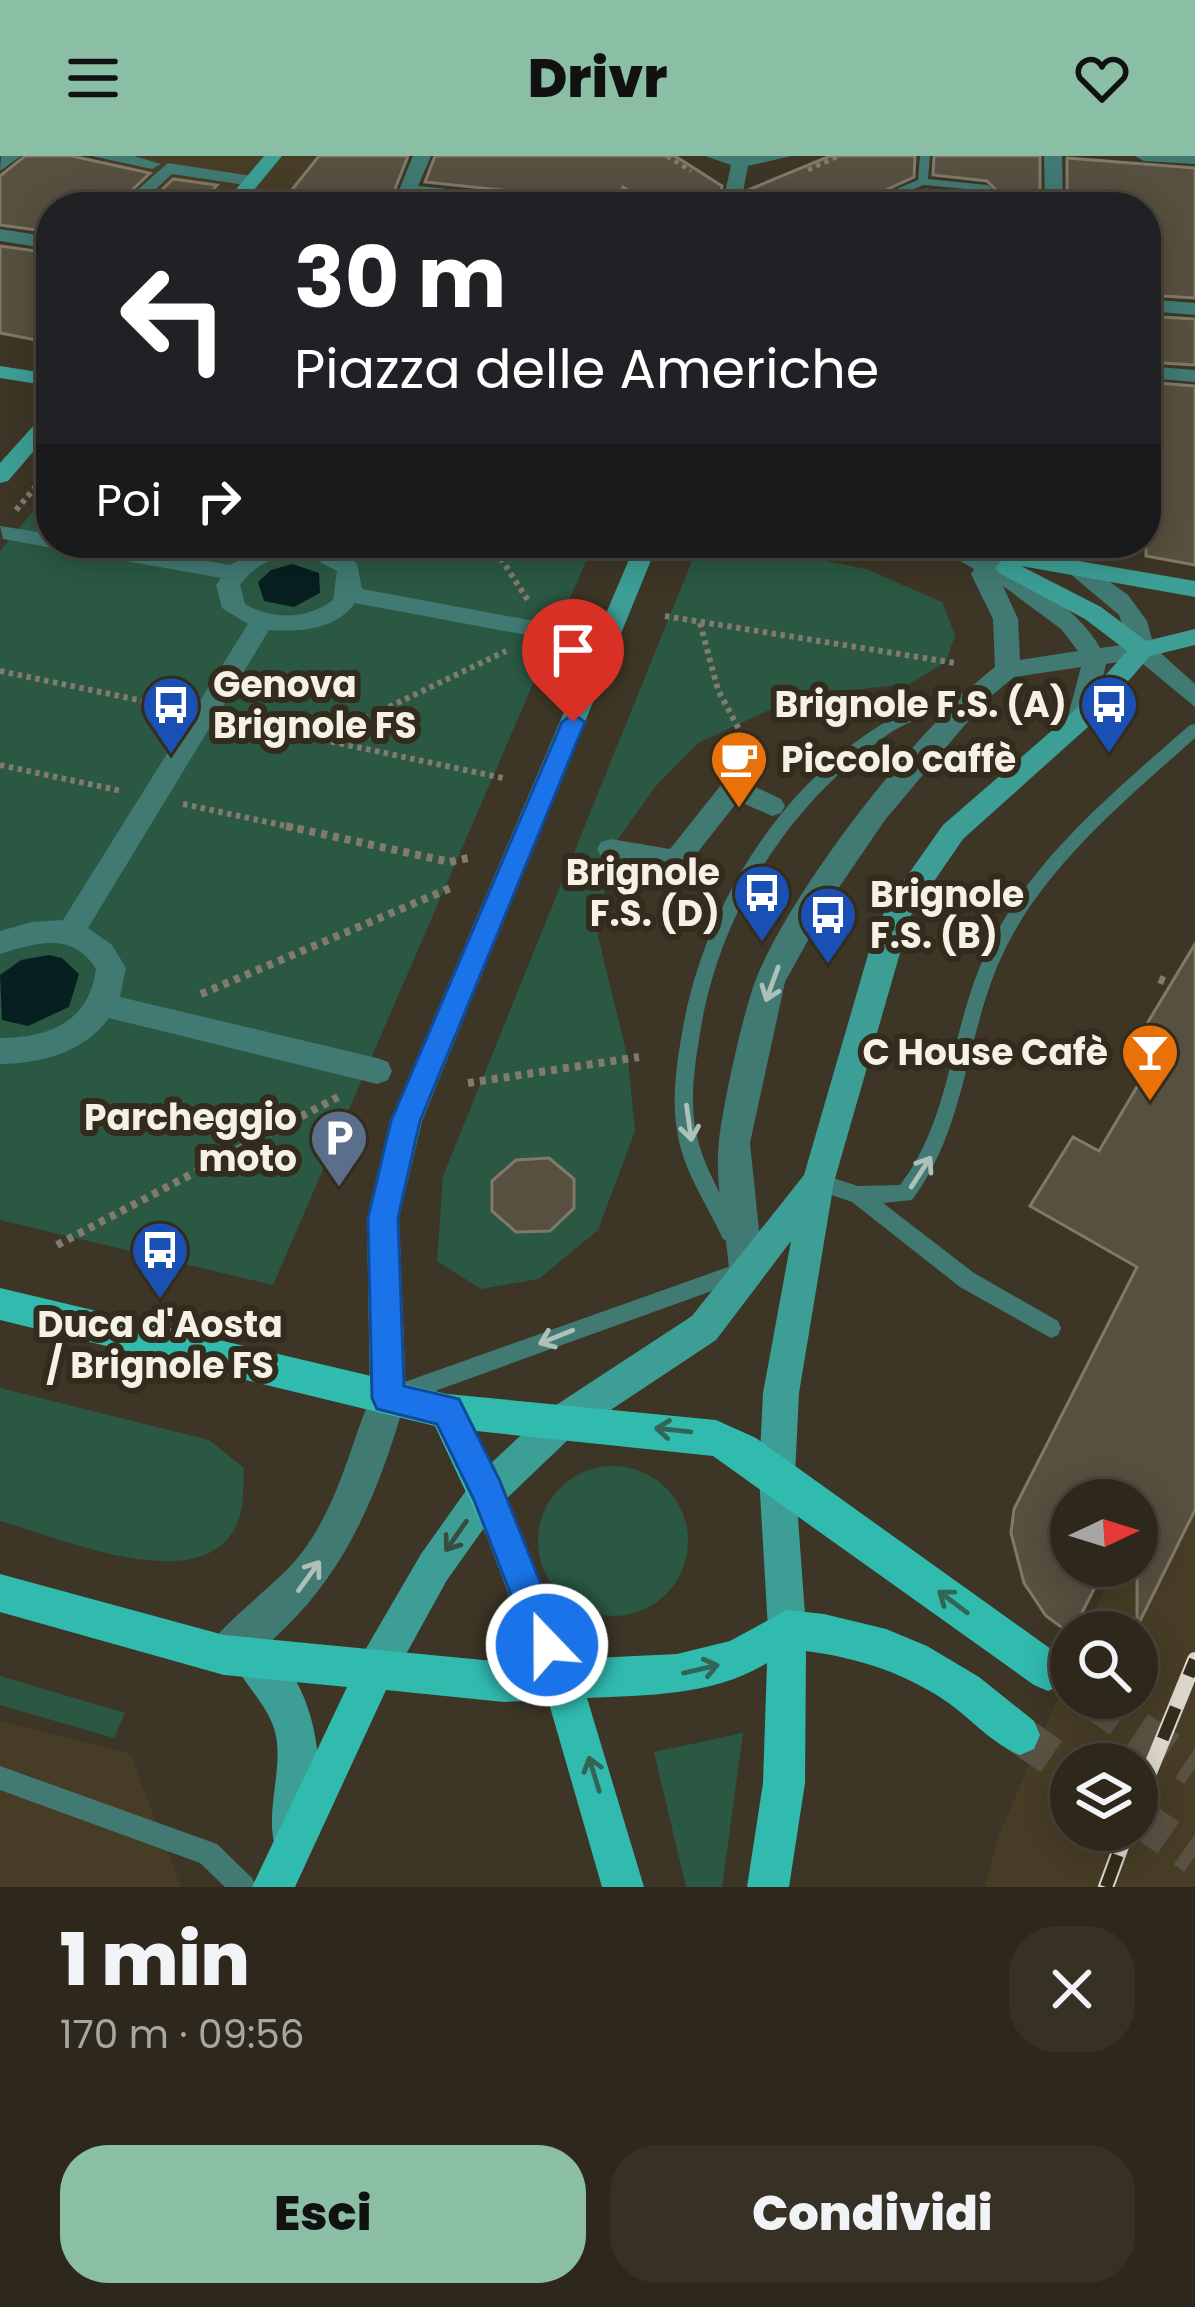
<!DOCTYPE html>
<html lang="it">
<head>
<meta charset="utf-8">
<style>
	body { margin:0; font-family:Poppins,sans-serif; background:#363025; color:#f1f3f6; height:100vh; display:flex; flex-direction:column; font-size:45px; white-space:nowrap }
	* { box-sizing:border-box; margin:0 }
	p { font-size:39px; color:#a7a6a3 }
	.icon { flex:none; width:66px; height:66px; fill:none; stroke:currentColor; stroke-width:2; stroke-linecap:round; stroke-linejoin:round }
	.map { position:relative; height:1731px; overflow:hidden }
	.details { display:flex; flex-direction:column; background:#2e281c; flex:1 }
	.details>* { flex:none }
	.hud { position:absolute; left:36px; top:36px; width:1125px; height:366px; border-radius:48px; box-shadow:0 6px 30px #0003,0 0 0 3px #49443b; background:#202124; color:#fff; overflow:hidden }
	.needle { width:78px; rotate:86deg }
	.fabs { position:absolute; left:1050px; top:1323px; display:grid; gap:24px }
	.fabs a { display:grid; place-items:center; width:108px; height:108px; border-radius:50%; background:#2e281c; box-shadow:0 6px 30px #0003,0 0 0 3px #49443b; font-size:60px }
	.pin { position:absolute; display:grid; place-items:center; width:102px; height:102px; color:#fff; margin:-123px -51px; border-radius:50% 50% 50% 0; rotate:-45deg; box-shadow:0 0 12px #0007 }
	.pin .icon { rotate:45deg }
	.me { position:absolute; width:132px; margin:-66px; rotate:338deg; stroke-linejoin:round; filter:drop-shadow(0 0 9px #0008) }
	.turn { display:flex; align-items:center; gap:42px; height:252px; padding:0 60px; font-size:54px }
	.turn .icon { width:156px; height:156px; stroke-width:2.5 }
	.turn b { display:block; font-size:84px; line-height:102px }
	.then { display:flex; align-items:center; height:114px; padding:0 60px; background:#0003; gap:24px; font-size:45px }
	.round { display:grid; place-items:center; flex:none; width:126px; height:126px; border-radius:48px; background:#363025 }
	.summary { display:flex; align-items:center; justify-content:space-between; height:204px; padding:0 60px }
	h1 { font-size:72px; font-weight:800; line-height:90px }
	.action { display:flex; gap:24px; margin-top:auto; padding:24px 60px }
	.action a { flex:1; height:138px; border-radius:48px; background:#8abfa5; color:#111; font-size:48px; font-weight:800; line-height:138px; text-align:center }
	.action a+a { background:#363025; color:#f1f3f6 }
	header { display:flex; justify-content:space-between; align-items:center; height:156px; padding:0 60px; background:#8abfa5; color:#111; font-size:54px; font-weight:800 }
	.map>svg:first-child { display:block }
	.built { fill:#473d26; fill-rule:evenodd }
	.green { fill:#2a5843 }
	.water { fill:#071f20 }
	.building { fill:#574f3f; stroke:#817967; stroke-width:3 }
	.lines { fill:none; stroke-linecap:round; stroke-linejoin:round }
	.primary-tunnel { stroke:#595243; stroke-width:38; stroke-dasharray:38 20; stroke-linecap:butt }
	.path-far2 { stroke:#817b6d; stroke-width:4.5; stroke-dasharray:4.5 4.5; stroke-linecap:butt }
	.path-far1 { stroke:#817b6d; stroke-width:6; stroke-dasharray:4.5 4.5; stroke-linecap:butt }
	.path { stroke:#817b6d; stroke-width:8; stroke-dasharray:6 6; stroke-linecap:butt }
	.lane { fill:#417973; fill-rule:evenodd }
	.street { fill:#417973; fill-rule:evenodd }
	.secondary { fill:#3c9e95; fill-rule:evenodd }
	.primary { fill:#31baae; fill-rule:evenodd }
	.rail-casing { stroke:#dbd5ca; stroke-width:16 }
	.rail { stroke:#332c1c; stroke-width:12; stroke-dasharray:34; stroke-linecap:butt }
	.oneway { stroke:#aec1b9 }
	.oneway2 { stroke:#326556 }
	.oneway3 { stroke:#364e40 }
	.route { fill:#1a73e8; stroke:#114b97; stroke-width:3 }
	.labels { text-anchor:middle; stroke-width:12; stroke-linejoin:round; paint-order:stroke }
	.poi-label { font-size:36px; font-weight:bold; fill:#f6f1e7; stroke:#332c1c; text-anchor:end }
</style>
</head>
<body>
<header><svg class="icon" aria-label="menu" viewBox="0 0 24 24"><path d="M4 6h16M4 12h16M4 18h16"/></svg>Drivr<svg class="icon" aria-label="heart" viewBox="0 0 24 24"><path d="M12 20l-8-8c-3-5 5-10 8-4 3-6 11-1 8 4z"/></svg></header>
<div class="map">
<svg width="1195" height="1731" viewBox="0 0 1195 1731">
	<rect width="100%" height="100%" fill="#3d3626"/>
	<g class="built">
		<path d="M109 0H393L355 51H54Z"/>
		<path d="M1195 1233V1731H985L999 1679 1071 1511V1542H1137V1476H1086L1114 1410H1137ZM1071 1608H1137V1674H1071Z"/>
		<path d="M0 1565 130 1598 181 1731H0Z"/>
	</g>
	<g class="green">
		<path d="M51 334V387H594L273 1129 0 1064V395Z"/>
		<path d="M744 389 866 413 942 446 955 479 946 506 909 528 822 537 771 553 698 587 655 631 611 693 598 780 628 903 635 975 598 1074 539 1123 481 1133 437 1105 443 1020 694 400Z"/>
		<path d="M0 1232 209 1284 244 1312C243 1327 244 1345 240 1359 214 1450 59 1381 0 1365Z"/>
		<circle cx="613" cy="1385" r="75"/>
		<path d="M0 1520 125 1557 114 1582 0 1549Z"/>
		<path d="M743 1577 722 1731H686L654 1596Z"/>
	</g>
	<g class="water">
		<path d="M292 408 319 417 320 437 294 451 264 445 258 426 271 414Z"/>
		<path d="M49 799 62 802 79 818 69 851 28 870 2 864 0 819 21 804Z"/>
	</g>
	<g class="building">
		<path d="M25 0H72L150 17 114 51H51V76L0 69V20Z"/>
		<path d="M319 0H408L388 51H278Z"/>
		<path d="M435 0H675L722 30 718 51H655L623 31 616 50 588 48 576 42 425 26Z"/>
		<path d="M830 0H915L914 21 849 51H745L748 34Z"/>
		<path d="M934 0H1040V51H880L925 34 987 39 996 34 987 25 933 19Z"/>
		<path d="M1067 2 1195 12V142L1146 139V51H1067Z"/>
		<path d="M173 23 217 29 198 51H144Z"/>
		<path d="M0 90 51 97V187L0 177Z"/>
		<path d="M1146 160 1195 163V209L1146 206Z"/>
		<path d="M1146 226 1195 230V409L1146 400Z"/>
		<path d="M1195 788V1354L1137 1471V1344H1071V1410H1106L1071 1478 1046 1460 1024 1427 1011 1377 1014 1353 1137 1111 1030 1050 1073 981 1099 995 1157 897 1136 886Z"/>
		<path d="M549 1002 574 1023V1052L550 1075 516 1076 492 1055V1025L516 1004Z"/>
	</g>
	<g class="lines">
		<g class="primary-tunnel">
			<path d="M1089 1542 1195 1612"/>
			<path d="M1020 1579 1071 1614"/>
			<path d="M1137 1660 1195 1700"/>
		</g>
		<g class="path-far2">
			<path d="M667 0 691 15"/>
			<path d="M808 14 839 0"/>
		</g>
		<g class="path-far1">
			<path d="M16 354 51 313"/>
			<path d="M491 387 529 446"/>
			<path d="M665 460 955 507"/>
			<path d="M700 467 718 534 741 577 739 606"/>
			<path d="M0 515 172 551"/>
			<path d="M234 565 503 622"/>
			<path d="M324 582 506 495"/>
			<path d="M0 609 122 635"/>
			<path d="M183 648 300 673"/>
		</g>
		<g class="path">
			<path d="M286 670 450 706 468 702"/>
			<path d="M952 735 993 754"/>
			<path d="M1159 823 1171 828"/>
			<path d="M201 838 455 730"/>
			<path d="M468 927 639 901"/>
			<path d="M57 1089 338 941"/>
		</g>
		<g class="lane">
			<path d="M920 0H930L928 23 987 29 992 32 987 35 924 29 868 51H853L918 24Z"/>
			<path d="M976 534 984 539 981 543C949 552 915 560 887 579 786 650 716 762 699 884 694 913 690 947 696 976 703 1012 725 1044 740 1077L737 1083 730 1086 723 1083C707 1048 682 1013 677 974 672 945 676 912 681 883 700 760 774 635 882 568 910 550 944 543 976 534Z"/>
			<path d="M1195 568V582C1121 648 1036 717 997 811 965 889 964 975 912 1044L883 1047 974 1117 1058 1165 1061 1172 1058 1179 1051 1182 960 1131 852 1046 811 1032 808 1026 811 1020 818 1017 858 1030 900 1029C948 967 950 885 979 813 1020 712 1110 639 1190 569Z"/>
			<path d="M745 1105 752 1107 755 1114 752 1121 745 1123 399 1248 391 1245 388 1238 391 1231 399 1228Z"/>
			<path d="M0 1610 217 1688 252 1722 256 1731H225L200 1707 0 1634Z"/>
		</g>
		<g class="street">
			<path d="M21 0 0 15 1 0Z"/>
			<path d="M92 0H134L161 8 152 13Z"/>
			<path d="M413 0H431L418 30 576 46 585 51H520L414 41 410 51H392Z"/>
			<path d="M705 0H791L748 10 740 51H722L731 9Z"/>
			<path d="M1044 0H1062L1063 51H1045Z"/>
			<path d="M1135 0H1195V8L1144 5Z"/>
			<path d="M168 7 252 20 261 25 252 30 172 18 137 51H118Z"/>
			<path d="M0 73 51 81V93L0 85Z"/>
			<path d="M1146 143 1195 147V159L1146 155Z"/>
			<path d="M1146 210 1195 214V226L1146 222Z"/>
			<path d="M0 370 51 378V387H105L230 409 272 388 318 387 347 398 357 408 362 433 578 473V485L569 487 355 447C336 474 300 476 269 474L88 772 112 789 126 812 120 841 377 902 388 906 392 915 388 924 377 928 109 862C83 897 42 907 0 908V882C49 882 89 866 96 813 72 775 36 787 0 798V775L32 766 63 764 248 468 222 452 216 429 221 422 3 383ZM305 398 337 415 333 444C306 464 273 464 245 448L240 429C257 406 277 399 305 398Z"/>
			<path d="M941 387C988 387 1078 450 1100 492L1129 488 1119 459 1061 410 1073 403 1081 405 1128 439 1147 465 1154 491 1195 528V551L1137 503 1106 508 1093 564 1080 573 1067 564 1081 511 1014 521 985 545 885 664 829 746 785 826 750 987 763 1113 758 1124 746 1128 734 1124 729 1113C726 1073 714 1025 719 985 723 948 743 857 756 823 793 731 917 572 995 511L993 463 971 418 974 413 943 395ZM1003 430 1061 473 1078 495 1020 504 1018 463Z"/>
			<path d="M734 621 781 643 785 650 781 657 772 660 738 645 686 711 676 714 601 700 597 693 601 686 611 683 670 693 725 624Z"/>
			<path d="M388 1225 401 1230 406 1242C380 1330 351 1408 284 1473 266 1490 247 1509 224 1519L210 1513 204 1499C217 1469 276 1430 300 1399 340 1347 350 1288 375 1230Z"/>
		</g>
		<g class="secondary">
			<path d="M264 0H282L240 51H221Z"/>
			<path d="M0 210 51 218V230L0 222Z"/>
			<path d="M51 256V275L8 325 0 327V307L44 258Z"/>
			<path d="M636 387H658L422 965 399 1062 406 1242 401 1254 388 1259 375 1254 370 1242 367 1062 390 965Z"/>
			<path d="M922 387H974L1195 425V441L1021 410 1101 451 1146 485 1195 473V489L1150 500 1089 570 963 683 911 759 834 1026 799 1237 795 1320 806 1473 801 1487 787 1492 773 1487 768 1473 759 1320 763 1237 791 1085 716 1184 573 1279 501 1348 447 1424 389 1529 375 1535 361 1529 355 1515 361 1501 421 1398 475 1322 547 1255 692 1160 804 1019 872 785 888 747 943 669 1071 558 1127 495 1085 463 999 417 995 412 1001 406 933 394Z"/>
			<path d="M253 1484C321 1513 332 1636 307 1696L292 1702 277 1696C263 1661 283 1618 276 1580 270 1550 245 1531 233 1504L239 1490Z"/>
		</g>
		<path class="primary" d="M0 1132 447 1238 716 1264 756 1282 1062 1501 1068 1515 1062 1529 1048 1535 1034 1529 713 1300 476 1275 573 1503 677 1498 730 1485 787 1454 824 1458 886 1473 927 1490 979 1521 1034 1565 1040 1579 1034 1593 1020 1599C993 1588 973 1565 950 1548 906 1517 859 1502 806 1495L805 1627 789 1731H747L763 1627 767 1507C713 1540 648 1539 587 1542L644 1731H602L548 1544 504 1546 386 1534 295 1731H252L347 1531 224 1519 0 1456V1418L224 1479 504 1506 534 1505 487 1381 435 1270 0 1164Z"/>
		<g class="rail-casing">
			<g id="rail">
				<path d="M1137 1646 1195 1504"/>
				<path d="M1106 1731 1127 1674"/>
			</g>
		</g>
		<use href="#rail" class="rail"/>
	</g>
	<defs><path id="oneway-shaft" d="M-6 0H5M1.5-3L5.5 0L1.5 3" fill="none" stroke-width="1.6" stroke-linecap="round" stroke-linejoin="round" transform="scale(3)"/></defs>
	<g class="oneway">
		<use href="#oneway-shaft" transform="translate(772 828) rotate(110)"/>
		<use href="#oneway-shaft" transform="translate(689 967) rotate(82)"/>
		<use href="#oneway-shaft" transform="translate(921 1016) rotate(-57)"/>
		<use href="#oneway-shaft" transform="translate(556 1181) rotate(158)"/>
		<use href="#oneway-shaft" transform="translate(309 1420) rotate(-54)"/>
	</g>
	<g class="oneway2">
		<use href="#oneway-shaft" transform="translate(673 1274) rotate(-174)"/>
		<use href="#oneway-shaft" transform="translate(953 1446) rotate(-143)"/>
		<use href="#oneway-shaft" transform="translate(701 1513) rotate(-13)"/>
		<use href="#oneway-shaft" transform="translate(594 1618) rotate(-107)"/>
	</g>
	<use class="oneway3" href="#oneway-shaft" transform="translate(456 1380) rotate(125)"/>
	<path class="route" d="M573 558 585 566 420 965 398 1062 404 1230 459 1243 499 1323 565 1489 560 1501 547 1506 535 1501 474 1344 437 1268 377 1253 372 1242 368 1062 391 965 562 566Z"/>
	<defs>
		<g id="bus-pin" transform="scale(3)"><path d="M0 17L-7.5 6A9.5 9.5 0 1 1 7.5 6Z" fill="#1a4fb4" stroke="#332c1c"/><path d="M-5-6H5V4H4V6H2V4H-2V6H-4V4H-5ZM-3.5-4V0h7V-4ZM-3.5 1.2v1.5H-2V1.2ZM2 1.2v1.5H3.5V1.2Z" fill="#fff"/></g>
		<g id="cafe-pin" transform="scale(3)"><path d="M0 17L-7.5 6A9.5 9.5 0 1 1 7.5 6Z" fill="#e8710a" stroke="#332c1c"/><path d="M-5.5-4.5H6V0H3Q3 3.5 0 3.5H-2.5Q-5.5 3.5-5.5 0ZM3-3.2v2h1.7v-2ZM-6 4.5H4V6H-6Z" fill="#fff"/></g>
		<g id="bar-pin" transform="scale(3)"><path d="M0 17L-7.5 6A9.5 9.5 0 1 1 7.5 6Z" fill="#e8710a" stroke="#332c1c"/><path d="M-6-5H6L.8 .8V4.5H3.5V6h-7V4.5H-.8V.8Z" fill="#fff"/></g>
		<g id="parking-pin" transform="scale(3)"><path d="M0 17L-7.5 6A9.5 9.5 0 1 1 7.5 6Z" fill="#5c6f8a" stroke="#332c1c"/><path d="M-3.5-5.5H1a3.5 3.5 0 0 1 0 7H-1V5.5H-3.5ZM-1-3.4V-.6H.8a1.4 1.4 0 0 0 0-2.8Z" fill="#fff"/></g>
	</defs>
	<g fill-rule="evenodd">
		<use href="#bus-pin" x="1109" y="548"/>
		<use href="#bus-pin" x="171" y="549"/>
		<use href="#cafe-pin" x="739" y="603"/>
		<use href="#bus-pin" x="762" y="737"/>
		<use href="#bus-pin" x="828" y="759"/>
		<use href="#bar-pin" x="1150" y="896"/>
		<use href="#parking-pin" x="339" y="982"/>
		<use href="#bus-pin" x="160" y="1094"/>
	</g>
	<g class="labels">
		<g class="poi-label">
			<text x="213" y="541" text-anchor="start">Genova<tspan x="213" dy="41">Brignole FS</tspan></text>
			<text x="1067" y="561">Brignole F.S. (A)</text>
			<text x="781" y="616" text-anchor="start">Piccolo caffè</text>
			<text x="720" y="729">Brignole<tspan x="720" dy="41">F.S. (D)</tspan></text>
			<text x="870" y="751" text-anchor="start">Brignole<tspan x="870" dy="41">F.S. (B)</tspan></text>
			<text x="1108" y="909">C House Cafè</text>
			<text x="297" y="974">Parcheggio<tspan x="297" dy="41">moto</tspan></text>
			<text x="160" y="1181" text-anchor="middle">Duca d'Aosta<tspan x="160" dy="41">/ Brignole FS</tspan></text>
		</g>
	</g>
</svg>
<div class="fabs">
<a><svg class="needle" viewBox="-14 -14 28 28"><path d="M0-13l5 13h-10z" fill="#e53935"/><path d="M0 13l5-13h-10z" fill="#a7a6a3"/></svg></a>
<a><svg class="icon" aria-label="search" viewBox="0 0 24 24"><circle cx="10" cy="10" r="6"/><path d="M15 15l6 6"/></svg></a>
<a><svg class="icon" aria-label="layers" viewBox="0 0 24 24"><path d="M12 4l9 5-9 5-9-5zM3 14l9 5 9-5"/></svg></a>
</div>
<div class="pin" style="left:573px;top:566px;background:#d93025"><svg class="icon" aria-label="arrive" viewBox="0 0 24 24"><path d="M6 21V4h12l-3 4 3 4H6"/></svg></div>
<svg class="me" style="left:547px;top:1489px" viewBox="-20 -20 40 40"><circle r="17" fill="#1a73e8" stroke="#fff" stroke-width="3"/><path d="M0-11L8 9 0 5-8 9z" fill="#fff"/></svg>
<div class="hud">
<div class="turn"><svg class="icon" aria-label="left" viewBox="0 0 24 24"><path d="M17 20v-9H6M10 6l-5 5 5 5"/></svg><div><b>30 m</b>Piazza delle Americhe</div></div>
<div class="then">Poi<svg class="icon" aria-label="right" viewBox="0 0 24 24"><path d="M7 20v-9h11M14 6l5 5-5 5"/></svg></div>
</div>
</div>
<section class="details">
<div class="summary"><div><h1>1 min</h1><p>170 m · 09:56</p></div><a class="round"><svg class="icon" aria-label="close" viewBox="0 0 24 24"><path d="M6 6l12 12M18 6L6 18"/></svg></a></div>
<div class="action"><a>Esci</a><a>Condividi</a></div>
</section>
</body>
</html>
